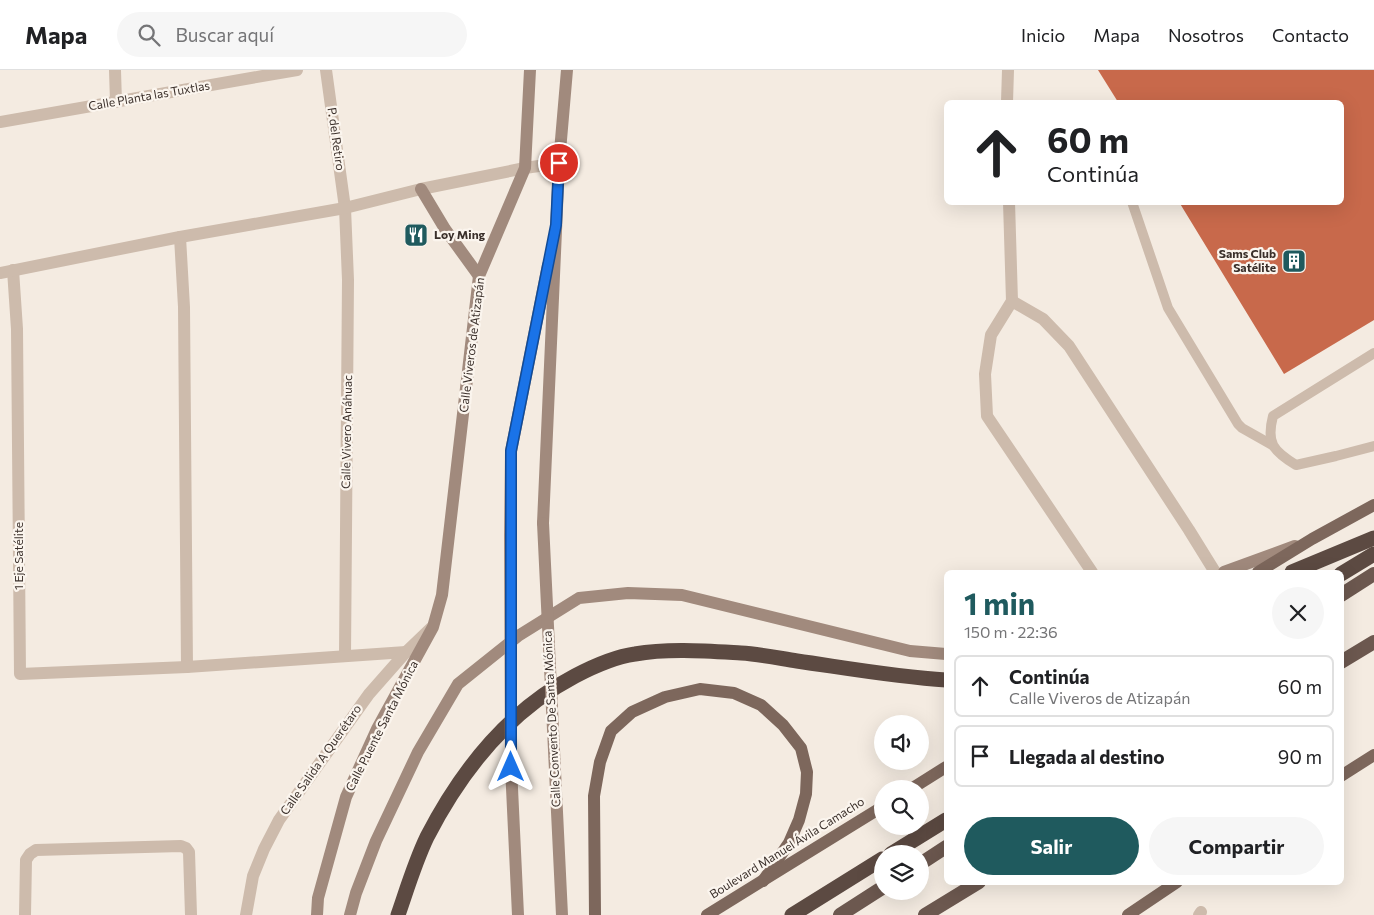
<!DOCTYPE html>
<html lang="es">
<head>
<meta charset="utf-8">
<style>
	body { margin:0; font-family:Commissioner,sans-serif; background:#f6f6f6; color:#202124; height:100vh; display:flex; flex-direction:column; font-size:19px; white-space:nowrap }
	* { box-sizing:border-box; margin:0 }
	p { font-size:16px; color:#757577 }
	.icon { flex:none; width:28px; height:28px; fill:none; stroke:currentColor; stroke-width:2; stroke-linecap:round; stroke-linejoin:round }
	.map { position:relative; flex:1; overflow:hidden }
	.side { position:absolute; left:944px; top:500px; width:400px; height:315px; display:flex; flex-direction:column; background:#fff; border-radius:8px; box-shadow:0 5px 20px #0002 }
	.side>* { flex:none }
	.top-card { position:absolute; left:944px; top:30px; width:400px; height:105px; border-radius:8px; box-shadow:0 5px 20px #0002; background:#fff; color:#202124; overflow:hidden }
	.fabs { position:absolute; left:874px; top:645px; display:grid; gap:10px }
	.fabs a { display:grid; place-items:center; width:55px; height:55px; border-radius:50%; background:#fff; box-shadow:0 5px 20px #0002; font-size:25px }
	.pin { position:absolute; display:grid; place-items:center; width:42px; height:42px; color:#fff; margin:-21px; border:2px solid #fff; border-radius:50%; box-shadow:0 1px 5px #0007 }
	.me { position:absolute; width:55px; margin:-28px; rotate:0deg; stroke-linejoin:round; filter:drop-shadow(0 0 4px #0008) }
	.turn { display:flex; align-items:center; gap:18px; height:105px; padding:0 20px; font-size:22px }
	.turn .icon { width:65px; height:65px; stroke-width:2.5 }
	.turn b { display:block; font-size:35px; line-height:42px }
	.round { display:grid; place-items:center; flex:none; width:52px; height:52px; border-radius:26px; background:#f6f6f6 }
	.head { display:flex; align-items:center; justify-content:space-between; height:85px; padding:0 20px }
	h1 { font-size:30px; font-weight:700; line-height:38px; color:#1f5a5e }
	.button { display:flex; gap:10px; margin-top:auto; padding:10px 20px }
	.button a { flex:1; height:58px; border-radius:30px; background:#1f5a5e; color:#fff; font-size:20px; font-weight:700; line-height:58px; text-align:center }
	.button a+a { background:#f6f6f6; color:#202124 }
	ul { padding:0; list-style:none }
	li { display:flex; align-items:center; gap:15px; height:62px; margin:0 10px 8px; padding:0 10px; border:2px solid #e0e0e0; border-radius:8px }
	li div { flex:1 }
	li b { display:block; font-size:19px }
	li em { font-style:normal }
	header { display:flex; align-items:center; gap:30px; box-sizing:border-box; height:70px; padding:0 25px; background:#fff; border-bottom:1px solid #e0e0e0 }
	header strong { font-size:24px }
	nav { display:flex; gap:28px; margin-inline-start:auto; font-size:18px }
	.search { width:350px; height:45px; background:#f6f6f6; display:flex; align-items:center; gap:12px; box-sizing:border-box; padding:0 18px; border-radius:28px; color:#757577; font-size:19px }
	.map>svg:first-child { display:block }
	.building { fill:#c8694b }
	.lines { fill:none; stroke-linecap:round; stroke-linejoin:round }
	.service { stroke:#cdbbac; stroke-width:10 }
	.minor { stroke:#cdbbac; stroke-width:12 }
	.tertiary { stroke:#cdbbac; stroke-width:12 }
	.secondary { stroke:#a18a7d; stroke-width:12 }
	.primary { stroke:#7d675c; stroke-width:12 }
	.trunk { stroke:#6c584f; stroke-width:14 }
	.motorway { stroke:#5c4a42; stroke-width:15 }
	.secondary-bridge { stroke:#a18a7d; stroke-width:12 }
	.route-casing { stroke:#114b97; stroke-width:12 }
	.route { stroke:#1a73e8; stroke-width:9 }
	.labels { text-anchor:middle; stroke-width:4.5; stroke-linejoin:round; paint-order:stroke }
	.street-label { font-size:12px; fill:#3b302b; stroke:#fbf5ee }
	.poi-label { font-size:12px; font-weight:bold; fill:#3b302b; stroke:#fbf5ee; text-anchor:start }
</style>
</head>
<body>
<header>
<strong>Mapa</strong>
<div class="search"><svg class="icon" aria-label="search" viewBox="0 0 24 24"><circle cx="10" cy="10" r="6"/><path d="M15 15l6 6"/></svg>Buscar aquí</div>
<nav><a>Inicio</a><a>Mapa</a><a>Nosotros</a><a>Contacto</a></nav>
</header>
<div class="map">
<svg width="1374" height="845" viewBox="0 0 1374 845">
	<rect width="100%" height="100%" fill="#f4ebe1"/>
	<path class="building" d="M1098 0H1374V250L1284 304 1179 132H1341V32H1118Z"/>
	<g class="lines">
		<g class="service">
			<path d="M1132 132 1168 238 1238 354 1242 358 1272 375"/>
			<path d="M1374 283 1273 346C1266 373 1273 381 1296 395L1336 386 1374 376"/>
		</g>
		<g class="minor">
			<path d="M115 0 116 32"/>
			<path d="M326 0 345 138 348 210 345 586"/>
			<path d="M1007 32 1008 0"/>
			<path d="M0 52 297 0"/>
			<path d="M1009 132 1012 231 991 265 985 304 987 346 1092 502"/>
			<path d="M180 167 184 237 187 597"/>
			<path d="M13 200 17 259 20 604 187 597 406 582"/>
			<path d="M1012 231 1043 249 1069 276 1189 460 1215 502"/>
			<path d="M25 845 26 790 30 784 36 780 181 776 186 778 189 782 191 845"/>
			<path d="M246 845 253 806 264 779 279 750 369 624 406 582 431 558"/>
			<path d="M1199 845 1201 842"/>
		</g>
		<path class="tertiary" d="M0 203 180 167 345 138 421 119 525 98 559 93"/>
		<g class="secondary">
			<path d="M421 119 445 159 479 206"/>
			<path d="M543 453 559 93 567 0"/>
			<path d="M510 466 511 381 548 195"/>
			<path d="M1224 502 1295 476"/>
			<path d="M317 845 318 828 346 727 377 659 433 557 442 525 479 206 525 98 530 0"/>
			<path d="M350 845 356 823 376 771 418 682 458 614 518 566 579 528 628 523 682 525 910 581 946 584"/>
		</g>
		<g class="primary">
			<path d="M1258 502 1312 469 1374 435"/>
			<path d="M1341 706 1374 685"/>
			<path d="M911 719 946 697"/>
			<path d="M595 845 594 726 600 692 611 661 632 642 665 627 700 619 734 623 761 635 783 655 801 678 807 702 806 724 799 750 789 773 763 811"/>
			<path d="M707 845 882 737"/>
			<path d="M1128 845 1177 812"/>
		</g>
		<g class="trunk">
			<path d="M1341 525 1374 504"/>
			<path d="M1341 592 1374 572"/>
			<path d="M920 794 946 777"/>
			<path d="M840 845 882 818"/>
			<path d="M925 845 979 812"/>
		</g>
		<g class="motorway">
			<path d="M1292 502 1374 468"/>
			<path d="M1341 504 1374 484"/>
			<path d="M891 784 946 750"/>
			<path d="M398 845C407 819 415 792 427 767 461 701 508 641 575 606 594 596 614 587 635 584 668 578 707 581 741 583 759 584 778 588 797 591 846 598 896 607 946 610"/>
			<path d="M792 845 882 789"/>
		</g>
		<g class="secondary-bridge">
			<path d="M543 453 562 845"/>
			<path d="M510 466 511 697 518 845"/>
		</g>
	</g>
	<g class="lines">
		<g class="route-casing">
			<path id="route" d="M511 697V381L556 155 559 93"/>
		</g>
		<use href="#route" class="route"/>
	</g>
	<defs>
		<g id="restaurant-square" transform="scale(1.25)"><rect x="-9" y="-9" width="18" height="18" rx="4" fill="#1f5a5e" stroke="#fbf5ee"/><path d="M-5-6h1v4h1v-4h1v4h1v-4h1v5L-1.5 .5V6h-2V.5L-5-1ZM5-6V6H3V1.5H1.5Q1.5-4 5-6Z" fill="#fff"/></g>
		<g id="building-square" transform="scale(1.25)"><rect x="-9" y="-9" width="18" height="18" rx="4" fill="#1f5a5e" stroke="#fbf5ee"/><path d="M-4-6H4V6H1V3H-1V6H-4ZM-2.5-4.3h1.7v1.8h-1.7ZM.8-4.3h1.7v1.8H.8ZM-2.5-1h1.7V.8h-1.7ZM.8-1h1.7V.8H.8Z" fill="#fff"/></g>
	</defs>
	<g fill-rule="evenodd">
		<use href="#restaurant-square" x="416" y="165"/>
		<use href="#building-square" x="1294" y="191"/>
	</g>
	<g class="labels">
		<g class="street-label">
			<text transform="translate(149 26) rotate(-10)" y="4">Calle Planta las Tuxtlas</text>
			<text transform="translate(336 69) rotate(82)" y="4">P. del Retiro</text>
			<text transform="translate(472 275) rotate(-83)" y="4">Calle Viveros de Atizapán</text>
			<text transform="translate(347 362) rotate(-89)" y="4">Calle Vivero Anáhuac</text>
			<text transform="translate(19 486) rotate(-90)" y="4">1 Eje Satélite</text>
			<text transform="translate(552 649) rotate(-93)" y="4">Calle Convento De Santa Mónica</text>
			<text transform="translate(382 656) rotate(-63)" y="4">Calle Puente Santa Mónica</text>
			<text transform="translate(321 690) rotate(-55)" y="4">Calle Salida A Querétaro</text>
			<text transform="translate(787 778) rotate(-32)" y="4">Boulevard Manuel Ávila Camacho</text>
		</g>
		<g class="poi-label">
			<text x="434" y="169">Loy Ming</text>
			<text x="1276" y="188" text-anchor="end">Sams Club<tspan x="1276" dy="14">Satélite</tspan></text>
		</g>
	</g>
</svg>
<div class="fabs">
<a><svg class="icon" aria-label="sound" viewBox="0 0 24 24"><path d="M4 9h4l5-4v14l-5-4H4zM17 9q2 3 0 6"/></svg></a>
<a><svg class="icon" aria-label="search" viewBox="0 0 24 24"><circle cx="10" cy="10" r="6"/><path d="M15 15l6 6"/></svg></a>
<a><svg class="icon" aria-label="layers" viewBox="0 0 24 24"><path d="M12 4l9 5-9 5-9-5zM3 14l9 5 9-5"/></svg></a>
</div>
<div class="pin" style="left:559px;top:93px;background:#d93025"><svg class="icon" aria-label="arrive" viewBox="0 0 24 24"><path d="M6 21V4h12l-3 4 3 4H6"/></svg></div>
<svg class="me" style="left:511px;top:697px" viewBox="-20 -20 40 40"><path d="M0-17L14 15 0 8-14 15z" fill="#1a73e8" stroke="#fff" stroke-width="4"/></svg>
<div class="top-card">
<div class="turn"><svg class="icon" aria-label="ahead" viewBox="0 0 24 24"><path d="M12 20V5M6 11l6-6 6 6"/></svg><div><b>60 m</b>Continúa</div></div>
</div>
<section class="side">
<div class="head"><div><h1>1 min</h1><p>150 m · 22:36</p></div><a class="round"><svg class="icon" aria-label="close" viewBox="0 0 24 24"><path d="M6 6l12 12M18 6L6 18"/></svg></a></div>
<ul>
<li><svg class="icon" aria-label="ahead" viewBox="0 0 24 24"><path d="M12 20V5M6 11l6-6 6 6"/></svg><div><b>Continúa</b><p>Calle Viveros de Atizapán</p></div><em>60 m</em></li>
<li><svg class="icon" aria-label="arrive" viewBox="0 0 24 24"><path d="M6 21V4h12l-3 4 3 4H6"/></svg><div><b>Llegada al destino</b></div><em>90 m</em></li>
</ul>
<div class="button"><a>Salir</a><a>Compartir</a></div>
</section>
</div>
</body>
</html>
